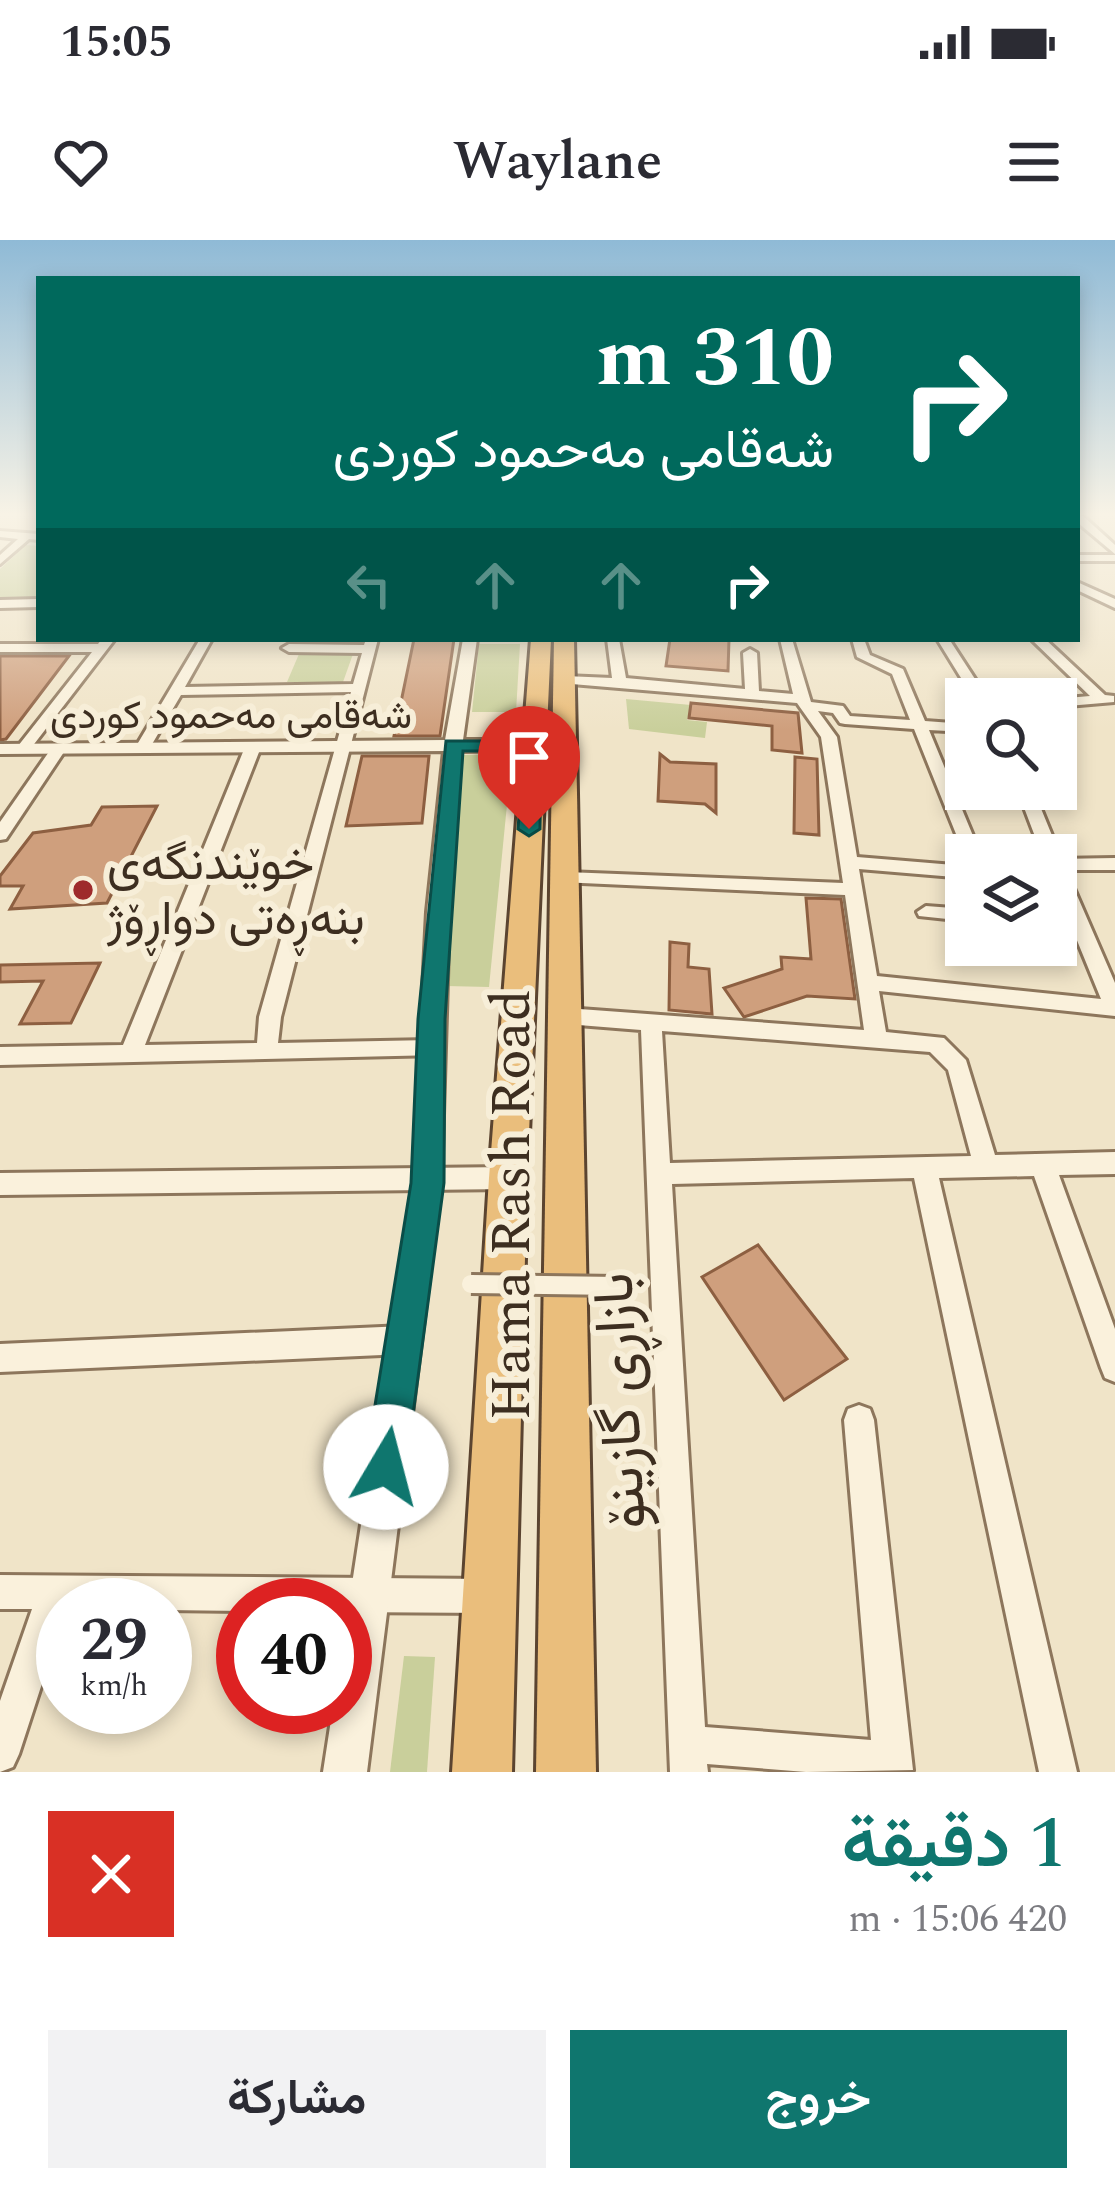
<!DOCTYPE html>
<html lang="ar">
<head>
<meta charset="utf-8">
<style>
	body { margin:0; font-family:Spectral,Vazirmatn,serif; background:#f2f2f3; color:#2b2b33; direction:rtl; height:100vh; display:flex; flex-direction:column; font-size:45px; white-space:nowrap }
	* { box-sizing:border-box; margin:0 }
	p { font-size:39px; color:#7c7c81 }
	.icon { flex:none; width:66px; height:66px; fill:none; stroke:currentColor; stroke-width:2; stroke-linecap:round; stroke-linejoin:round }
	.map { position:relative; height:1532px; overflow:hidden; direction:ltr }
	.details { display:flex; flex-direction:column; background:#fff; flex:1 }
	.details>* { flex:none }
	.top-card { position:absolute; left:36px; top:36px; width:1044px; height:366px; border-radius:0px; box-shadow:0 6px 18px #0003; direction:rtl; background:#00695c; color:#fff; overflow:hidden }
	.fabs { position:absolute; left:945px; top:438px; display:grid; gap:24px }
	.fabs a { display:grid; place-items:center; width:132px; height:132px; border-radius:0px; background:#fff; box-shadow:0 6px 18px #0003; font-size:60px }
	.speed { position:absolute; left:36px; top:1338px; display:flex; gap:24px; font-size:60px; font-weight:700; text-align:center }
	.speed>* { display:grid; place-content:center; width:156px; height:156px; border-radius:50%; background:#fff; box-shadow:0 6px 18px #0003; line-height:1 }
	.speed small { font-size:30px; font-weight:400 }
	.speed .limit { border:18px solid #d22; background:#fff; color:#111 }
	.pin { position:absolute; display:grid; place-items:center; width:102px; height:102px; color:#fff; margin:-123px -51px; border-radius:50% 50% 50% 0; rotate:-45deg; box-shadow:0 0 12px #0007 }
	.pin .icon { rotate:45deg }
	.me { position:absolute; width:132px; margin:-66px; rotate:8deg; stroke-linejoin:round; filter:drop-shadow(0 0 9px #0008) }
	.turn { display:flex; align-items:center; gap:42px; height:252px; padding:0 48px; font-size:54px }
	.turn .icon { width:156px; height:156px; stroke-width:2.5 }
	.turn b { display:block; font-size:84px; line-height:102px }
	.lanes { display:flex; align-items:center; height:114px; padding:0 48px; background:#0003; justify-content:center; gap:60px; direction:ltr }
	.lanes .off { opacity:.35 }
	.round { display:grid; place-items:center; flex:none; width:126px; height:126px; border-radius:0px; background:#f2f2f3 }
	.head { display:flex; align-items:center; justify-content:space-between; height:204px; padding:0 48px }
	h1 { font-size:72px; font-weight:600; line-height:90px; color:#0f766e }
	.action { display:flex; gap:24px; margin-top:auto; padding:24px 48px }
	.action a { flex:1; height:138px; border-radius:0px; background:#0f766e; color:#fff; font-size:48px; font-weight:600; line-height:138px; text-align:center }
	.action a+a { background:#f2f2f3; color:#2b2b33 }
	.status { display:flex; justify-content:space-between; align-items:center; height:84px; padding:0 60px; background:#fff; direction:ltr }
	.status svg { height:33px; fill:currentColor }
	header { display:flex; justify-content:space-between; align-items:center; height:156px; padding:0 48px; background:#fff; font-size:54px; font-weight:600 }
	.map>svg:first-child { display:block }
	.green { fill:#c9cf9b }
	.building { fill:#cf9f7d; stroke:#8d5f41; stroke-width:3 }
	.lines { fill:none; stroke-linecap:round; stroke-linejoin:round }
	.minor-casing { stroke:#8d765c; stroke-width:6 }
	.tertiary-casing { stroke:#8d765c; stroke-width:6 }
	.trunk-casing { stroke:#5b4430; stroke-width:6 }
	.minor { fill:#faf1dc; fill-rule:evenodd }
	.tertiary { fill:#faf1dc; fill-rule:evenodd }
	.trunk { fill:#eabe7c; fill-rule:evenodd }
	.pedestrian-bridge-casing { stroke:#8d765c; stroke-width:24; stroke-linecap:butt }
	.pedestrian-bridge { stroke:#faf1dc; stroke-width:18 }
	.route { fill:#0f766e; stroke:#0a4d48; stroke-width:3 }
	.poi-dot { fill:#9e2a2b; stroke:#f7eed8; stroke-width:4.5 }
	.labels { text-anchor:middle; stroke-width:12; stroke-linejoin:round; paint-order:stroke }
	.far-street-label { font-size:39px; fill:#3d2e20; stroke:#f7eed8 }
	.poi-label { font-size:48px; fill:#3d2e20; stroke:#f7eed8; text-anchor:start }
	.near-street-label { font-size:57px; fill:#3d2e20; stroke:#f7eed8 }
</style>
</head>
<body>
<div class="status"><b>15:05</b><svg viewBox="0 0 49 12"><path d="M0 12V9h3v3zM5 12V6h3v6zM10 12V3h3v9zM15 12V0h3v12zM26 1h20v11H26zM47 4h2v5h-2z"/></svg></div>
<header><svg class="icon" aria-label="menu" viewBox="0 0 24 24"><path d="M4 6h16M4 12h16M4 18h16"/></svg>Waylane<svg class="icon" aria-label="heart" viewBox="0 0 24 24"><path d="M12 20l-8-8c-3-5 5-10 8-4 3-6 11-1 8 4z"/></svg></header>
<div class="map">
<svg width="1115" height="1532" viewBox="0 0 1115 1532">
	<rect width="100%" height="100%" fill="#f0e4c8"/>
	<g class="green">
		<path d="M26 305 39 306V360H0V329Z"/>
		<path d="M479 404H520L516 472H472Z"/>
		<path d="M299 414H353L343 442H287Z"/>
		<path d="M626 459 691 465 687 480 707 482 705 498 629 489Z"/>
		<path d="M512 514 489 747 446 746 463 515Z"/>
		<path d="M404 1416 435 1417 427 1532H390Z"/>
	</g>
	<g class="building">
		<path d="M414 399H454L440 496H394Z"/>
		<path d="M670 399H729L728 431 666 426Z"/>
		<path d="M0 416H69L6 499 0 500Z"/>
		<path d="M691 463 798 473 802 513 772 510V486L689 478Z"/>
		<path d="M660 514 670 522 716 524V573L705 564 658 561Z"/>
		<path d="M362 516H429L422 583 346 586Z"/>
		<path d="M795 517 817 519 819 595 794 593Z"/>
		<path d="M157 566 107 663 10 669 23 646H0V636L33 593 91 585 102 567Z"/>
		<path d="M806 658 841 659 855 759 807 756 744 777 724 748 782 729 781 717 811 719Z"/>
		<path d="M670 702 689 704 688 727 709 729 712 774 669 770Z"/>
		<path d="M100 723 71 783 20 784 43 741 0 742V725Z"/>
		<path d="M758 1005 847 1119 784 1160 702 1037Z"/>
	</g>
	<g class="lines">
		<g class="minor-casing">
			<g id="minor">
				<path d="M1077 276H1083L1115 305V314L1077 282Z"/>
				<path d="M0 291 39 294V300L29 299 0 324V315L18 299 0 297Z"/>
				<rect x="1077" y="315" width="38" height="6"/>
				<path d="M1077 342 1115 359V368L1077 350Z"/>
				<path d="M39 359V367L0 368V360Z"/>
				<path d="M102 399H115L28 512H18V506L92 412H0V404H98Z"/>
				<path d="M200 399H212L185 447 353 444 362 413 289 412 282 408 289 404 364 405 366 399H378L281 777 278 803 431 800 439 803 442 809 439 815 0 825V807L123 805 245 507 253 502 261 507 145 805 257 803 259 777 351 452 181 455 148 511H138L135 508Z"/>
				<path d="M607 399H619L626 438 745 449 743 413 750 409 757 413 759 451 793 454 780 399H792L811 462 843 466 850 476 910 480 892 434 857 417 852 399H864L870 415 903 429 925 481 966 484V492L929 490 981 615H966V619L914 489 845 484 840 483 833 473 818 471 837 497 857 617 966 626V638L859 629 877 736 1101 759 1056 649V619L1115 618V630H1066L1115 743V776L879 751 886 792 944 798 966 820 995 915 1115 912V934L1059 935 1115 1089V1142L1105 1138 1101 1128 1034 936 939 938 1077 1532H1039L914 938 672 944 705 1487 871 1500 844 1180 848 1169 859 1165 870 1169 874 1180 913 1530 806 1532 707 1524 708 1532H670L641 790 566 784 558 782 555 776 558 770 566 768 864 790 845 655 560 642 557 638 566 632 843 643 821 497 797 463 560 443 558 440 565 436 612 438ZM662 791 930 812 948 830 971 916 670 923Z"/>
				<path d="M937 399H949L988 459H974Z"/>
				<path d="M1031 399H1045L1105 455 1114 456V462L1056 467 1055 459 1090 456Z"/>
				<path d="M58 504 66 509 6 599 0 600V582L53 506Z"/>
				<path d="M1017 549H1033L1060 615 1057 619 1056 615H1042Z"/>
				<path d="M926 666 966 669V681L919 676 917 672Z"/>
				<path d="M508 927 517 930 520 938 517 946 508 949 0 955V933Z"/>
				<path d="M404 1086 414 1090 418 1100 414 1110 404 1114 0 1132V1104Z"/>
				<path d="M0 1335 489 1339 501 1344 506 1356 501 1368 489 1373 345 1372V1365H243V1371L165 1370V1365H63V1379L19 1514 13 1527 0 1532V1461L32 1369H0Z"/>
			</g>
		</g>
		<g class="tertiary-casing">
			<path id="tertiary" d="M463 399H477L463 500H534L543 505 534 510 461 511 449 672 441 943 367 1532H323L333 1467H345V1390L413 943 427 672 444 511 0 514V504L445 500Z"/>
		</g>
		<g class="trunk-casing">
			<g id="trunk">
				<path d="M531 399H551L527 938 512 1532H452L489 938Z"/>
				<path d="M554 399H574L596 1532H536Z"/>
			</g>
		</g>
		<use href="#minor" class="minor"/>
		<use href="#tertiary" class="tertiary"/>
		<use href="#trunk" class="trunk"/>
		<g class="pedestrian-bridge-casing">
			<path id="pedestrian-bridge" d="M471 1044 618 1046"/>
		</g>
		<use href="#pedestrian-bridge" class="pedestrian-bridge"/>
	</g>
	<linearGradient id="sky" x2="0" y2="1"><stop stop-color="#8fbad6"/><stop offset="0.56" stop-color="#f8f3e6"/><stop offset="1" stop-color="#f8f3e6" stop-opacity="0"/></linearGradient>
	<rect width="1115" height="490" fill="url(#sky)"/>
	<path class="route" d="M446 501H541L540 589 529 596 518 589 524 511H463L445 779 444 943 406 1227 400 1241 386 1247 371 1241 365 1227 411 943 418 779Z"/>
	<circle class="poi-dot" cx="83" cy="650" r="12"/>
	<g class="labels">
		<g class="far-street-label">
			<text x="231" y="488">شەقامی مەحمود کوردی</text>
		</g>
		<g class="poi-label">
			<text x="107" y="639">خوێندنگەی<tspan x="107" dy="55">بنەڕەتی دواڕۆژ</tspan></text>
		</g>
		<g class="near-street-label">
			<text transform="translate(509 965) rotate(-90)" y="20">Hama Rash Road</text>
			<text transform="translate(618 1161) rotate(-93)" y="20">بازاڕی گازینۆ</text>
		</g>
	</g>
</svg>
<div class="fabs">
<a><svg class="icon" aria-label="search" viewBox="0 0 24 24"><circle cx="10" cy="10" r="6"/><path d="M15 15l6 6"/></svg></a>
<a><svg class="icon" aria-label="layers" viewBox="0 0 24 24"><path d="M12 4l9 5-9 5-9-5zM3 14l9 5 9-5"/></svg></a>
</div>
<div class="speed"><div>29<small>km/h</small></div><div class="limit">40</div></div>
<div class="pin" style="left:529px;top:589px;background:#d93025"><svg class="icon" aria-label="arrive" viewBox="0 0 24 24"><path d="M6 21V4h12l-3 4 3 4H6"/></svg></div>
<svg class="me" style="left:386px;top:1227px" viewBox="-20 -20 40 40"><circle r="19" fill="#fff"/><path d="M0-13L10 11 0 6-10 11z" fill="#0f766e"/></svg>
<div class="top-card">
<div class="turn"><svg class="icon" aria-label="right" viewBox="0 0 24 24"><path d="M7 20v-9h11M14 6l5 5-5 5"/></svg><div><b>310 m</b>شەقامی مەحمود کوردی</div></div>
<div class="lanes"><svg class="icon off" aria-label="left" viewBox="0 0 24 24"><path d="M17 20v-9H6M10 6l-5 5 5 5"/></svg><svg class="icon off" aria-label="ahead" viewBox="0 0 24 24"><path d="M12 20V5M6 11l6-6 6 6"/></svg><svg class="icon off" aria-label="ahead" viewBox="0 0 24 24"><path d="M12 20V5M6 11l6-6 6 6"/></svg><svg class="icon" aria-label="right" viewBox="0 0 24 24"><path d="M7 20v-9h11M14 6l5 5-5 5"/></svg></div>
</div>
</div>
<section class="details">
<div class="head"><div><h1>1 دقيقة</h1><p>420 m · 15:06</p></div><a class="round" style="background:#d93025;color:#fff"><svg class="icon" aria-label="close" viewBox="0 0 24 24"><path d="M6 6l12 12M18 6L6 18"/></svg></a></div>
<div class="action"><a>خروج</a><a>مشاركة</a></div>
</section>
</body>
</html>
